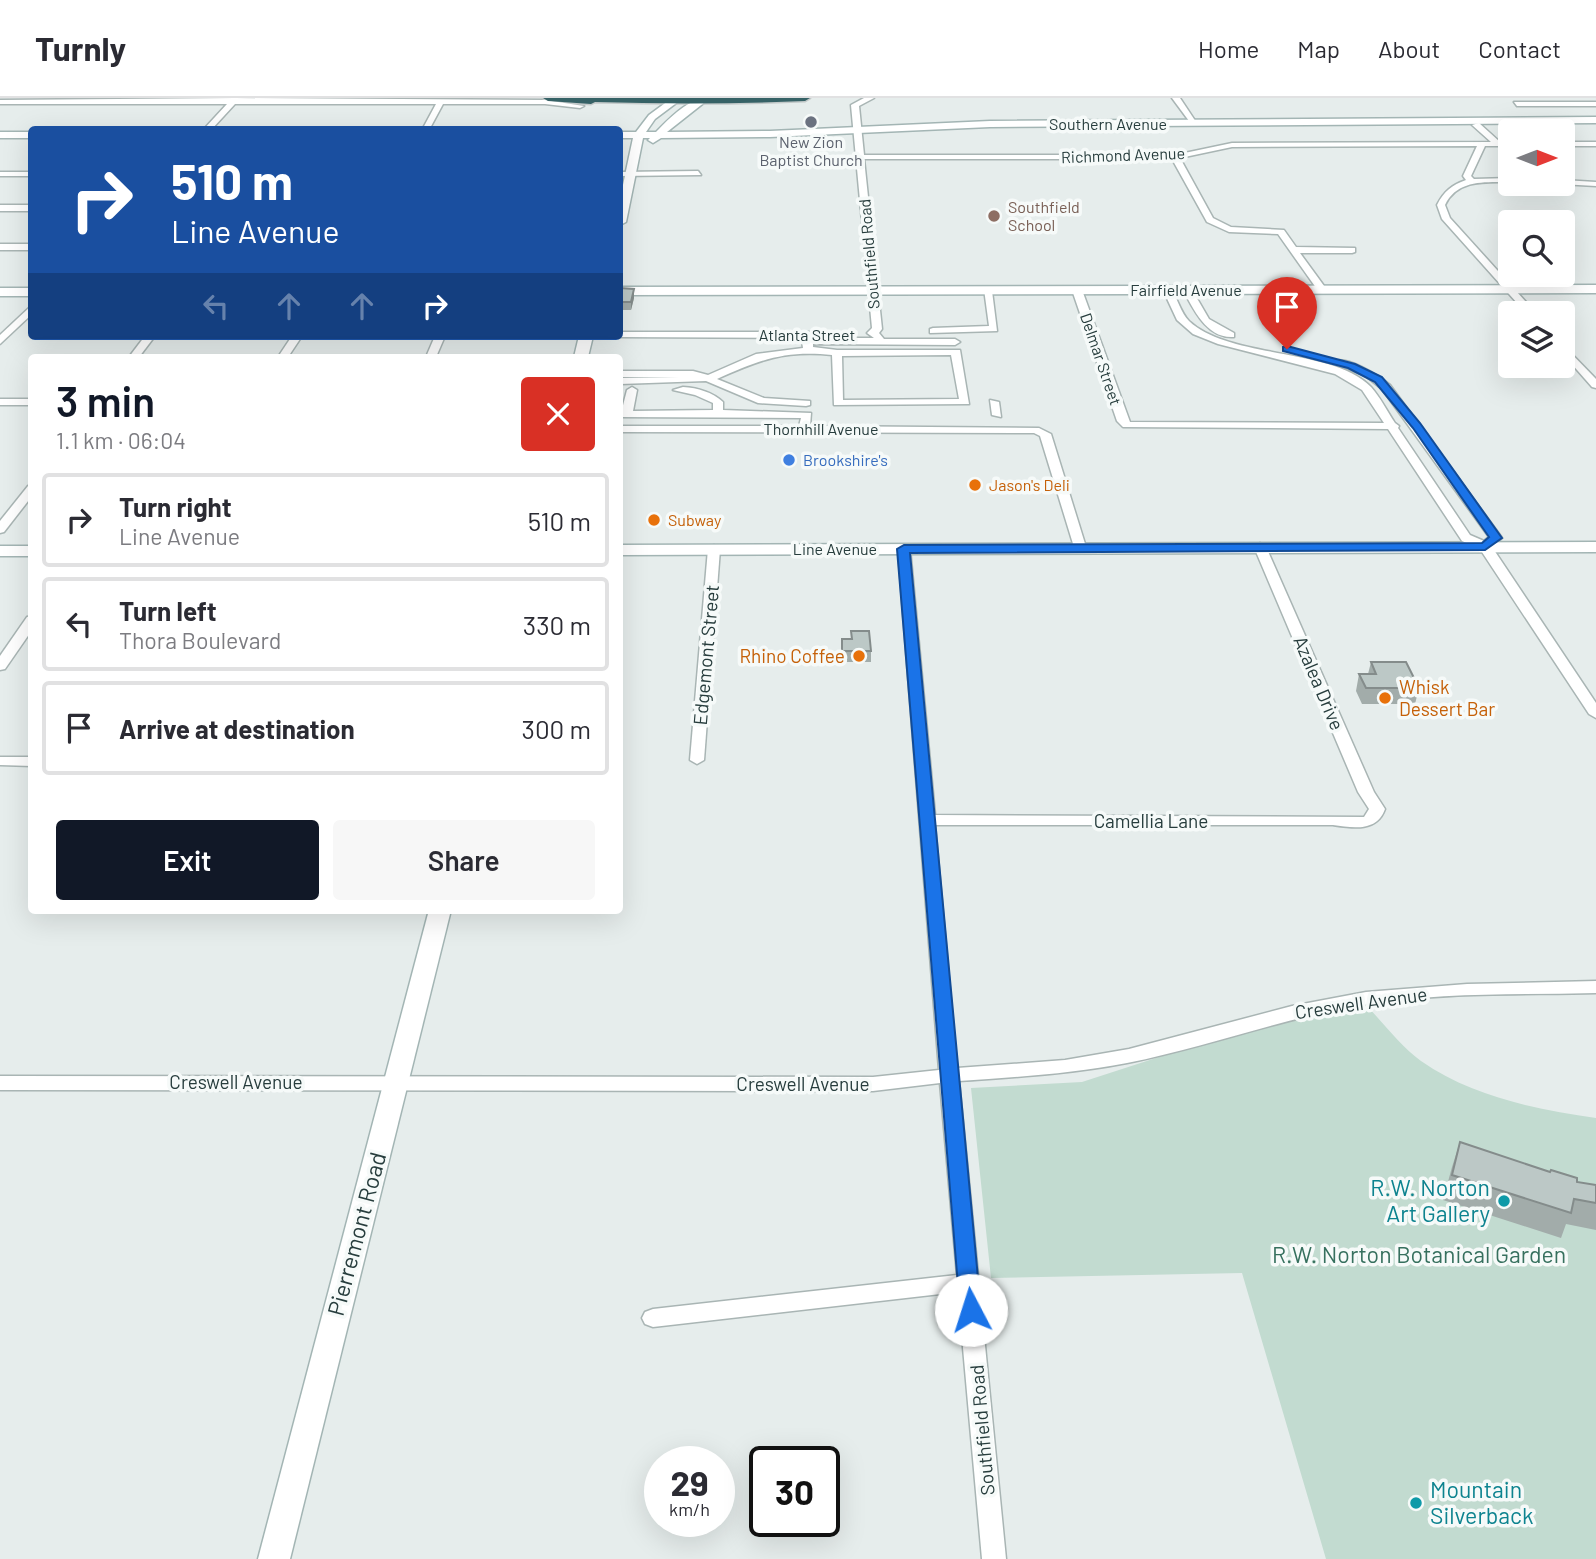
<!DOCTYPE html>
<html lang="en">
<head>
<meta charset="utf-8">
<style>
	body { margin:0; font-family:Barlow,sans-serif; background:#f7f7f7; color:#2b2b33; height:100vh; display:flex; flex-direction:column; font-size:26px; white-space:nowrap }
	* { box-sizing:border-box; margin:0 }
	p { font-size:23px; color:#7c7c81 }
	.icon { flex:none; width:38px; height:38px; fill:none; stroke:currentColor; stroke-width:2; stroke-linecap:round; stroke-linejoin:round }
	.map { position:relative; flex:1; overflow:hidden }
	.side { position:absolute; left:28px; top:256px; width:595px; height:560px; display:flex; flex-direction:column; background:#fff; border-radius:7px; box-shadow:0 7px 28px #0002 }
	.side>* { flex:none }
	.banner { position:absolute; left:28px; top:28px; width:595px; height:214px; border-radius:7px; box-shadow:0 7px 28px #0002; background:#1a4fa0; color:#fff; overflow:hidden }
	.needle { width:46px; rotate:90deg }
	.buttons { position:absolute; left:1498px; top:21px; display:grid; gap:14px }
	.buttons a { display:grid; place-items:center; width:77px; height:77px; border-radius:7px; background:#fff; box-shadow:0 7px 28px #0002; font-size:35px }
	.speed { position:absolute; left:644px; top:1348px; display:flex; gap:14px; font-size:35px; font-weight:700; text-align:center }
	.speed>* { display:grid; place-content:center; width:91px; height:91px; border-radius:50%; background:#fff; box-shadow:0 7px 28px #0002; line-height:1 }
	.speed small { font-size:18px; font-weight:400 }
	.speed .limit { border:4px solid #111; border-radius:10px; background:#fff; color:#111 }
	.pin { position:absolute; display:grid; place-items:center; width:60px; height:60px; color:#fff; margin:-72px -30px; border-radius:50% 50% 50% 0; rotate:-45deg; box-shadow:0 0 7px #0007 }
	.pin .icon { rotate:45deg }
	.me { position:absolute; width:77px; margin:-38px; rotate:355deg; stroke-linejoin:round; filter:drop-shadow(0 0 5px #0008) }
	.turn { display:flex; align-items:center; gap:24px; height:147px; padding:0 28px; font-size:32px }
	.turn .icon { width:91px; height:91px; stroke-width:2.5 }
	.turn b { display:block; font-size:49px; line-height:60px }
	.lanes { display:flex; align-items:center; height:66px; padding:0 28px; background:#0003; justify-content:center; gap:35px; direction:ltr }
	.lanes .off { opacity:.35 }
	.round { display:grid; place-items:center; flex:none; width:74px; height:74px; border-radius:7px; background:#f7f7f7 }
	.summary { display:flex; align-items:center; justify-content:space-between; height:119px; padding:0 28px }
	h1 { font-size:42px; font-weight:600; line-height:52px; color:#111827 }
	.primary-button { display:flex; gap:14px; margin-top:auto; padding:14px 28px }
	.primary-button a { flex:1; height:80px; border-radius:7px; background:#111827; color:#fff; font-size:28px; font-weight:600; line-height:80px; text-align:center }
	.primary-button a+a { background:#f7f7f7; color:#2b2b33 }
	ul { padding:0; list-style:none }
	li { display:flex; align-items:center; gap:21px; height:94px; margin:0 14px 10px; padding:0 14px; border:4px solid #e1e1e2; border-radius:7px }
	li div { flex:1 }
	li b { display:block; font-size:26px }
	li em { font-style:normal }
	header { display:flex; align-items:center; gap:42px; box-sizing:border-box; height:98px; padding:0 35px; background:#fff; border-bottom:2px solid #e1e1e2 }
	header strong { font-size:33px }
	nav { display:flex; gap:38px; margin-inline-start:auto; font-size:24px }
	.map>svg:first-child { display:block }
	.green { fill:#c2dbd0 }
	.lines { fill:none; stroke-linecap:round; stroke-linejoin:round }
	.street-casing { stroke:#a9b5b4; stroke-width:3 }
	.secondary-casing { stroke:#a3b5b4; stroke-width:3 }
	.highway-casing { stroke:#c3c9c9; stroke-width:3 }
	.street { fill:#fff; fill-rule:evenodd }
	.secondary { fill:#fff; fill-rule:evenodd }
	.highway { fill:#366266; fill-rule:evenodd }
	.wall { fill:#a2acaa }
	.shaded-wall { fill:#848c8b }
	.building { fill:#bcc8c6; stroke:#848c8b; stroke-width:2 }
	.route { fill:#1a73e8; stroke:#114b97; stroke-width:2 }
	.worship-dot { fill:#6b7280; stroke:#f6faf9; stroke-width:2.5 }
	.education-dot { fill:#8d6e63; stroke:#f6faf9; stroke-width:2.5 }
	.shop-dot { fill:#3f7fe0; stroke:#f6faf9; stroke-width:2.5 }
	.food-dot { fill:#e8710a; stroke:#f6faf9; stroke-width:2.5 }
	.culture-dot { fill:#0f9aa8; stroke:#f6faf9; stroke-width:2.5 }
	.labels { text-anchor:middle; stroke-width:7; stroke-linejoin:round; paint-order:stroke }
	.far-street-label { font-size:16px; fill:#273d3d; stroke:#f6faf9 }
	.far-worship-label { font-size:16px; fill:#5b616d; stroke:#f6faf9 }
	.far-education-label { font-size:16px; fill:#785e54; stroke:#f6faf9; text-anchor:start }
	.far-shop-label { font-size:16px; fill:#366cbe; stroke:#f6faf9; text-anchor:start }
	.far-food-label { font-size:16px; fill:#c56008; stroke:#f6faf9; text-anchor:start }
	.street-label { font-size:19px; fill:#273d3d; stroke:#f6faf9 }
	.food-label { font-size:19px; fill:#c56008; stroke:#f6faf9; text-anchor:end }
	.near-culture-label { font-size:23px; fill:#0d838f; stroke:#f6faf9; text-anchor:end }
	.near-street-label { font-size:23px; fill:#273d3d; stroke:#f6faf9 }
	.near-park-label { font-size:23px; fill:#36705e; stroke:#f6faf9 }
</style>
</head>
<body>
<header>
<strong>Turnly</strong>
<nav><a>Home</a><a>Map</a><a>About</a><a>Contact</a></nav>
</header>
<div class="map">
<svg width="1596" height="1461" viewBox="0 0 1596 1461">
	<rect width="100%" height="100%" fill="#e6edec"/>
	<path class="green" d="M1364 905C1382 923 1400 948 1421 963 1473 999 1535 1011 1596 1020V1461H1326L1242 1175 991 1180 971 990 1082 984 1230 936Z"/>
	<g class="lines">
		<g class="street-casing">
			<g id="street">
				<path d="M235 0 545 2 584 8 580 10 545 6H443L429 32H422L436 6H235L211 32H203L227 6H0V2Z"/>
				<path d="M864 0H874L859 8 864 57H1175L1232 45 1491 44 1472 27 1479 25 1500 44H1510V48H1485L1471 78 1474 81 1510 80V84C1486 84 1457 81 1445 107L1450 120 1536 215H1526L1442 121 1437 107C1444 93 1452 87 1466 82L1463 78 1477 48 1232 49 1180 60 1213 120 1231 129 1284 132 1296 149 1355 150V154L1352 155H1300L1327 192 1322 195 1319 194 1278 136 1229 134 1207 124 1172 61H864L882 231 879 235 884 241H955L960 244 955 247 813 246V249L837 252H960L969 306 834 307 832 257C785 252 759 262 717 281L764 300 810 303V307L806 308 758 305 706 283 620 286V280L679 279H620V273H693L708 277 756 256 803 250 802 243 807 240H874L867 235 872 230 851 7ZM951 257 959 301 843 302 842 258Z"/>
				<path d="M1172 0H1180L1198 27H1192Z"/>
				<path d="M1514 4H1596V8H1517Z"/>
				<rect x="1563" y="44" width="33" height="4"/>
				<path d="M698 73 701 77 620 78V74Z"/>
				<rect x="0" y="74" width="32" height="4"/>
				<path d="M1563 82 1596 84V88L1560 86H1563Z"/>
				<rect x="0" y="107" width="32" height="6"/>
				<rect x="0" y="146" width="32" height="6"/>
				<path d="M1077 189 1082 192 1130 324 1384 325 1362 292 1335 276 1218 246 1193 236 1177 222 1163 192 1171 190C1177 200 1181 215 1189 223 1229 261 1334 250 1371 289 1380 299 1387 313 1395 325L1399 328 1398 330 1470 437 1484 443 1489 439 1382 291 1367 279 1333 264C1345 256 1379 278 1390 287L1502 440 1492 449 1596 605V620L1589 616 1480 451 1462 443 1388 331 1123 329 1117 323 1072 192Z"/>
				<path d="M1185 190H1191L1209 221 1234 235V239C1207 241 1194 212 1183 192Z"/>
				<path d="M984 191 992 193 997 233 930 235V231L933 230 989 228Z"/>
				<path d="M32 207V216L0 246V237Z"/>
				<path d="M620 234H820L825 237 820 240 617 239Z"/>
				<path d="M145 238H155L139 259H129Z"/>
				<path d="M292 238H302L288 259H278Z"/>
				<path d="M435 238H445L436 259H426Z"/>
				<path d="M1563 247 1596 281V290L1592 289 1563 256Z"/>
				<path d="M683 289C698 290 712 294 723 304V312L811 315 810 328 1039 330 1051 336 1086 449 1080 453 1074 449 1040 338 1034 335 620 334V328H799L801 320 620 319 627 292 632 289 637 292 633 313 713 312V305L695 297 673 292Z"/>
				<rect x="0" y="301" width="32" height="6"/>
				<path d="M990 302 999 304 1001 319 992 317Z"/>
				<path d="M32 387V398L4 434 0 435V423L28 388Z"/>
				<path d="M1260 445 1266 449 1374 694 1385 711C1377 734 1353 730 1333 727H935L957 970 1065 962 1129 951 1292 908 1366 894 1467 886 1596 883V895C1519 897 1439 894 1363 907 1283 920 1207 949 1127 965 1071 976 1015 979 959 983L1006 1461H982L958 1194 653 1229 645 1226 642 1220 645 1214 653 1211 957 1177 940 985 873 993 0 992V978L873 979 939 972 898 451 904 447 910 451 935 717 1364 719 1369 711 1358 694 1254 449Z"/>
				<path d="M714 447 720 451 704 662 697 666 690 662 708 451Z"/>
				<path d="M32 518V532L5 571 0 572V558L27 519Z"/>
				<path d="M0 659H32V668L0 667Z"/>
			</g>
		</g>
		<g class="secondary-casing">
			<g id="secondary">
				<path d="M672 0H683L655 21 646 34H656C671 19 688 0 710 0L667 34 770 33 990 23 1596 19V25L990 29 770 39 661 40 653 45 648 42 650 40H643L626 124 620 127V101L633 40H620V34H636L649 17Z"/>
				<rect x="0" y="34" width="32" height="6"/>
				<path d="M1596 187V195L620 197V189Z"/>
				<rect x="0" y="190" width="32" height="8"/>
				<path d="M579 238H593L588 259H574Z"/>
				<path d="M1596 444V454L620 457V447Z"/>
				<rect x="0" y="448" width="32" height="10"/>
				<path d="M429 812H451L290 1461H258Z"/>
			</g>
		</g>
		<g class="highway-casing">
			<path id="highway" d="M543 0H810L805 3C735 6 666 6 595 4L591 6 548 3Z"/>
		</g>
		<use href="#street" class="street"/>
		<use href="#secondary" class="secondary"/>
		<use href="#highway" class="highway"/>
	</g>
	<g class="wall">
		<path d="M620 190 634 191V200L631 212H620Z"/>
		<path d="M842 541H851L871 553V564H842Z"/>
		<path d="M1371 564 1419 590 1415 606H1362L1356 593 1359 576H1368Z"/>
		<path d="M1460 1044 1577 1084 1596 1087V1132L1566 1126 1561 1140 1443 1102 1452 1069Z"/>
	</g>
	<path class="shaded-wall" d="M634 191V200L631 212V204Z"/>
	<g class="building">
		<path d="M620 190 634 191 631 204H620Z"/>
		<path d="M851 533H869L871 553H842V541H852Z"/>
		<path d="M1371 564H1406L1419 590H1366L1359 576H1376Z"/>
		<path d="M1460 1044 1550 1074 1551 1072 1577 1080V1084L1596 1087V1105L1574 1101 1571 1115 1452 1077Z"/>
	</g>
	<path class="route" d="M1287 248 1355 266 1382 279 1420 325 1502 440 1485 452 910 455 981 1212 978 1218 971 1221 963 1218 960 1212 897 451 904 447 1482 445 1489 439 1413 330 1375 284 1348 270 1283 253V249Z"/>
	<circle class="worship-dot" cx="811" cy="24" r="7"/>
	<circle class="education-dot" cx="994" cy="118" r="7"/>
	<circle class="shop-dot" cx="789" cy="362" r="7"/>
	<g class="food-dot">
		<circle cx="975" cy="387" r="7"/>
		<circle cx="654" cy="422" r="7"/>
		<circle cx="859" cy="558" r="7"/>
		<circle cx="1385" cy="600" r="7"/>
	</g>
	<g class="culture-dot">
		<circle cx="1504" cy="1103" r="7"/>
		<circle cx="1416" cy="1405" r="7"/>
	</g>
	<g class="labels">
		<g class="far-street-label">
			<text x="1108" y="32">Southern Avenue</text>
			<text transform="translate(1123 57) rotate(-2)" y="6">Richmond Avenue</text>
			<text transform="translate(869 156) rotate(-95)" y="6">Southfield Road</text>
			<text x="1186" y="198">Fairfield Avenue</text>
			<text x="807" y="243">Atlanta Street</text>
			<text transform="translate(1101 261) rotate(71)" y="6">Delmar Street</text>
			<text x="821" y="337">Thornhill Avenue</text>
			<text x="835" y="457">Line Avenue</text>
		</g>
		<g class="far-worship-label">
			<text x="811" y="50">New Zion<tspan x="811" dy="18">Baptist Church</tspan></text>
		</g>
		<g class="far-education-label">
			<text x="1008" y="115">Southfield<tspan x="1008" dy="18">School</tspan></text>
		</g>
		<g class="far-shop-label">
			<text x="803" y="368">Brookshire's</text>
		</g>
		<g class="far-food-label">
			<text x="989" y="393">Jason's Deli</text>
			<text x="668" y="428">Subway</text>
		</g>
		<g class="street-label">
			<text transform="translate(706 557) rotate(-85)" y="7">Edgemont Street</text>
			<text transform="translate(1319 585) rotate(67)" y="7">Azalea Drive</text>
			<text x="1151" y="730">Camellia Lane</text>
			<text transform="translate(1361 905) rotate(-8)" y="7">Creswell Avenue</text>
			<text x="236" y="991">Creswell Avenue</text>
			<text x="803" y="993">Creswell Avenue</text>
			<text transform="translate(982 1332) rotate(-95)" y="7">Southfield Road</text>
		</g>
		<g class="food-label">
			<text x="845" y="565">Rhino Coffee</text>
			<text x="1399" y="596" text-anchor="start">Whisk<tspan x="1399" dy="22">Dessert Bar</tspan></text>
		</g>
		<g class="near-culture-label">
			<text x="1490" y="1098">R.W. Norton<tspan x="1490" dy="26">Art Gallery</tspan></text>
			<text x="1430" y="1400" text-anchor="start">Mountain<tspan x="1430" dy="26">Silverback</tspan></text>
		</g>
		<g class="near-street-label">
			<text transform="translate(357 1136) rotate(-75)" y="8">Pierremont Road</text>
		</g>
		<g class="near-park-label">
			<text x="1419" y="1165">R.W. Norton Botanical Garden</text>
		</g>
	</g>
</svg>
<div class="buttons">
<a><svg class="needle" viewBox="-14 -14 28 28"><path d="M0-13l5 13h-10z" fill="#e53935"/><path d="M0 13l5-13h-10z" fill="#7c7c81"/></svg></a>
<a><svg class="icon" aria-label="search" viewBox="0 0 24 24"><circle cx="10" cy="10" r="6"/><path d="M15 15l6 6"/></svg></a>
<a><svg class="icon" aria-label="layers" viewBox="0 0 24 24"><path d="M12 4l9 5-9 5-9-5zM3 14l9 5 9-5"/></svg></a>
</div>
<div class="speed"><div>29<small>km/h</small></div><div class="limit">30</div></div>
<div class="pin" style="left:1287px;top:251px;background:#d93025"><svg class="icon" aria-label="arrive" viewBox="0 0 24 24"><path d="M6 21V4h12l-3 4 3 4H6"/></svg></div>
<svg class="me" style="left:971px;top:1212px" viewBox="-20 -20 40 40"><circle r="19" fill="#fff"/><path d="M0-13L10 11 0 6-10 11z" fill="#1a73e8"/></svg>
<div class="banner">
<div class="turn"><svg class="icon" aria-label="right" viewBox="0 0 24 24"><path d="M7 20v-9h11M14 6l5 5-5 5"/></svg><div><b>510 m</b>Line Avenue</div></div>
<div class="lanes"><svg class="icon off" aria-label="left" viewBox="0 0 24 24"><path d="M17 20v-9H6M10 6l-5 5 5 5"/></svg><svg class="icon off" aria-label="ahead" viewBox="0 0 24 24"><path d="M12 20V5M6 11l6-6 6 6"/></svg><svg class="icon off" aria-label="ahead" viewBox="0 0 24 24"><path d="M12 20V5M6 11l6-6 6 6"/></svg><svg class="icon" aria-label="right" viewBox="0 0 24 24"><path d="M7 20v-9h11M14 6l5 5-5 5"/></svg></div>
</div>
<section class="side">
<div class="summary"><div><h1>3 min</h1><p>1.1 km · 06:04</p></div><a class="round" style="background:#d93025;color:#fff"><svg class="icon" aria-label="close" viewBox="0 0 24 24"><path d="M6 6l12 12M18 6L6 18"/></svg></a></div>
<ul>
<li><svg class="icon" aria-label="right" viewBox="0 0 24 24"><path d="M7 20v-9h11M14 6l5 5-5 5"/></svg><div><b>Turn right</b><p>Line Avenue</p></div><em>510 m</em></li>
<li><svg class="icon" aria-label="left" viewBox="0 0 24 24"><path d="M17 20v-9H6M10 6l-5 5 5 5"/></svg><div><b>Turn left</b><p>Thora Boulevard</p></div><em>330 m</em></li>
<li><svg class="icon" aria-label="arrive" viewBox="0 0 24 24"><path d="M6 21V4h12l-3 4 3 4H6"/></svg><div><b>Arrive at destination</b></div><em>300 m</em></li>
</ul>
<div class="primary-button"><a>Exit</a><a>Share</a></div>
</section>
</div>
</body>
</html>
